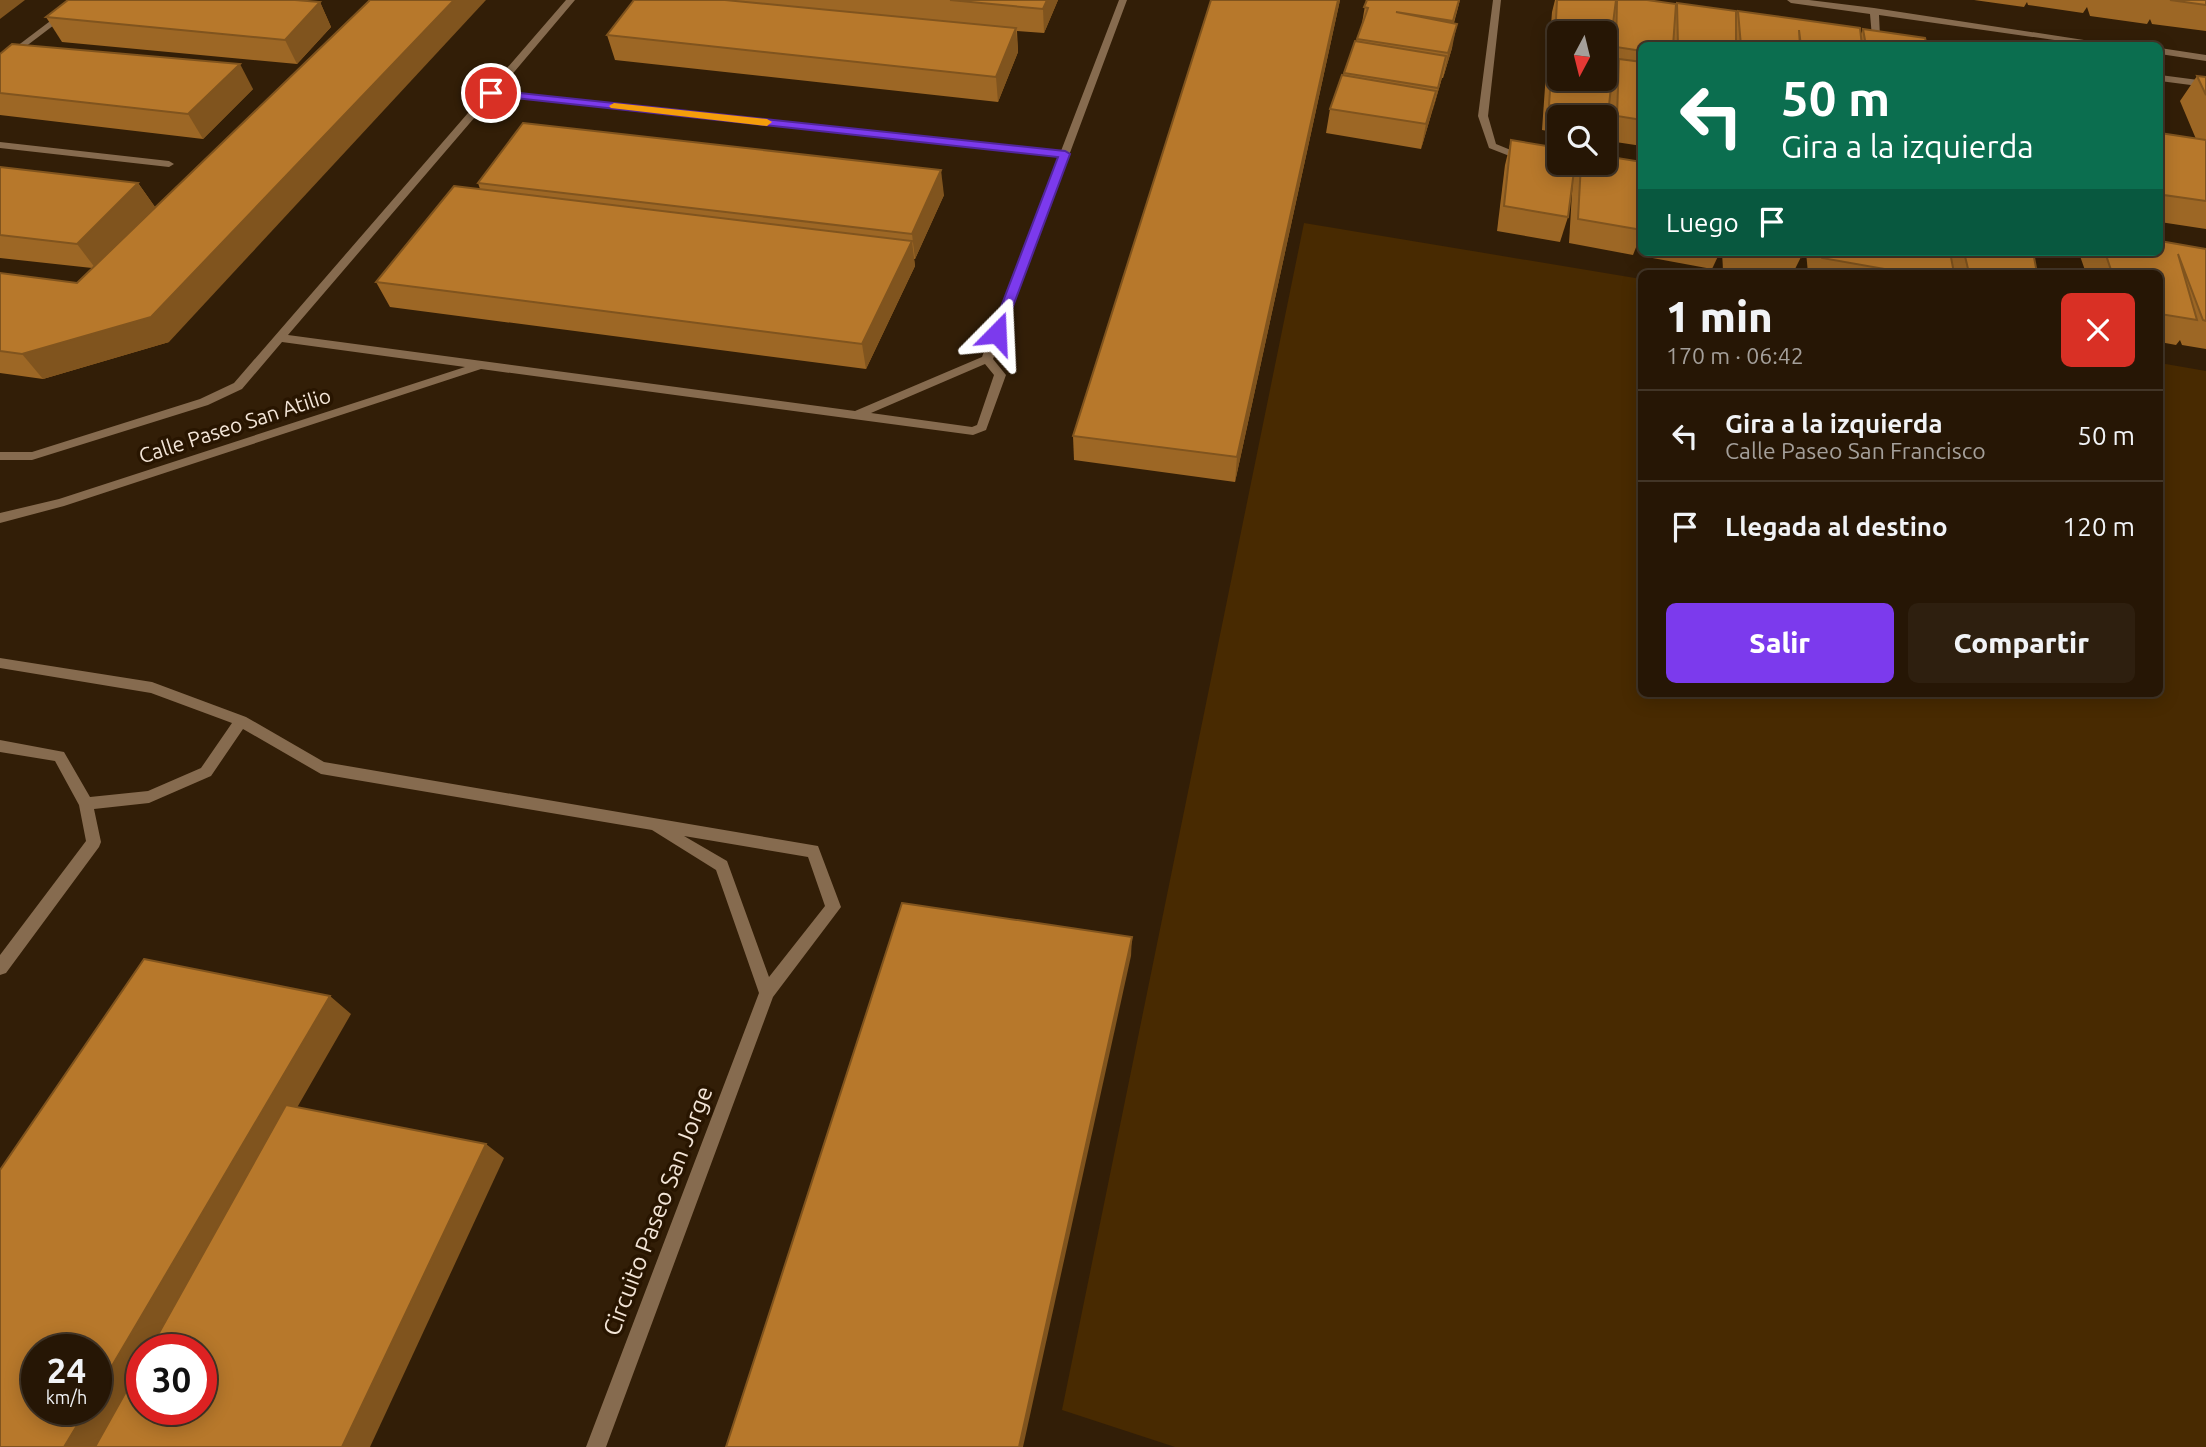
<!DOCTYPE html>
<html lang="es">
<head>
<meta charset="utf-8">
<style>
	body { margin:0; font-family:Ubuntu,sans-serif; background:#2e1f0f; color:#f1f3f6; height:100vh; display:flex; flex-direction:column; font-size:26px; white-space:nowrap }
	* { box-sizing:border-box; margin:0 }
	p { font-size:23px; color:#a49f9a }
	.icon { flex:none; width:38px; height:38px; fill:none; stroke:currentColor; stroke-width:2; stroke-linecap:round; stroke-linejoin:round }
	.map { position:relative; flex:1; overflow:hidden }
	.details { position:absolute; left:1638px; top:270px; width:525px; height:427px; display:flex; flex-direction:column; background:#261605; border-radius:10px; box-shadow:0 4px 18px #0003,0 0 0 2px #423527 }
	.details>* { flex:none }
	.hud { position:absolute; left:1638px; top:42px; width:525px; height:214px; border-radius:10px; box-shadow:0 4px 18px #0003,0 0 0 2px #423527; background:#0b6e4f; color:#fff; overflow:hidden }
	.needle { width:46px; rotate:187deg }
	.controls { position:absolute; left:1547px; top:21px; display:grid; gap:14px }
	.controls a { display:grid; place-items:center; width:70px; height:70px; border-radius:10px; background:#261605; box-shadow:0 4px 18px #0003,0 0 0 2px #423527; font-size:35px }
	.speed { position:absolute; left:21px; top:1334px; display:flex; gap:14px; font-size:35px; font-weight:700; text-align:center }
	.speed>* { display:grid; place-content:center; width:91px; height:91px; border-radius:50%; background:#261605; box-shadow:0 4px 18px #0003,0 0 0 2px #423527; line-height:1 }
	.speed small { font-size:18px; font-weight:400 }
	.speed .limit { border:10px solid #d22; background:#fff; color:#111 }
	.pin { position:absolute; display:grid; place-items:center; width:60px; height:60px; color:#fff; margin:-30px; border:4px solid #fff; border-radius:50%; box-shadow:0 2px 7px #0007 }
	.me { position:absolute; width:77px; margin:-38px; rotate:21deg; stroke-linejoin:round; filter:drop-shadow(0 0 5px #0008) }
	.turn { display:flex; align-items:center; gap:24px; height:147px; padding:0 28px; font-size:32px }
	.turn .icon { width:91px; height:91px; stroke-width:2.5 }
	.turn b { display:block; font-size:49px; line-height:60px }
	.then { display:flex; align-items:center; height:66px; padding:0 28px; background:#0003; gap:14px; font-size:26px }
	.round { display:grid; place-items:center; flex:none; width:74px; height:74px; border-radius:10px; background:#2e1f0f }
	.headline { display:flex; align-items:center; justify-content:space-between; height:119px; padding:0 28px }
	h1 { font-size:42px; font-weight:800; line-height:52px }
	.cta { display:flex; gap:14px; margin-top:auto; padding:14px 28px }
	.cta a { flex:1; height:80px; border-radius:10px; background:#7c3aed; color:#fff; font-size:28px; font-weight:800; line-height:80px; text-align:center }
	.cta a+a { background:#2e1f0f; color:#f1f3f6 }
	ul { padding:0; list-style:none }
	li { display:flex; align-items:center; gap:21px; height:91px; padding:0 28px; border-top:2px solid #423527 }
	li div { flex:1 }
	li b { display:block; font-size:26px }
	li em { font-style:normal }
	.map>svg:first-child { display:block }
	.green { fill:#482a01 }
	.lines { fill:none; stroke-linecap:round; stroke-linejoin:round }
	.street { fill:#866b4f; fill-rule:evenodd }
	.wall { fill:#9d6725; fill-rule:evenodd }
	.shaded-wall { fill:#80541e }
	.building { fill:#b7782b; stroke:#80541e; stroke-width:2 }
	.route { fill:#7c3aed; stroke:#51269a; stroke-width:2 }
	.slow { fill:#f59e0b }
	.labels { text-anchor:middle; stroke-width:7; stroke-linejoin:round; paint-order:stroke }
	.street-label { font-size:21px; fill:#f3e5d7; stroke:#281500 }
	.near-street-label { font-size:24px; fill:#f3e5d7; stroke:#281500 }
</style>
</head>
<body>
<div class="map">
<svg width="2206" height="1447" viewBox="0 0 2206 1447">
	<rect width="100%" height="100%" fill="#321e07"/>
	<path class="green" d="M1304 223 1641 279 1642 693H2160V363L2206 371V1447H1175L1062 1410Z"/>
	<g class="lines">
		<g class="street">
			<path d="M78 0H87L0 66V59Z"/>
			<path d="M566 0H575L498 91 1061 151 1119 0H1127L993 359 1006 375 986 430 973 435 481 369 64 506 0 523V513L59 499 465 367 282 342 242 389 208 405 32 460H0V452H32L200 399 234 383ZM493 96 1059 156 982 357 855 411 288 335ZM985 364 994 375 977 425 972 427 871 413Z"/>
			<path d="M1493 0H1501L1488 116 1496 144 1528 157V161L1525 162 1489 148 1478 116Z"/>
			<path d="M1787 0H1809L1874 8 2123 46H2096L1879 15 1880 37 1876 40 1872 37 1870 14 1791 3Z"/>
			<path d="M1909 39 1938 46 1906 44 1905 42Z"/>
			<path d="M2160 48 2206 55V61L2160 54Z"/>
			<path d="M2160 75 2206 81V87L2160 81Z"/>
			<path d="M0 142 169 161 174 164 169 167 0 148Z"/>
			<path d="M0 658 152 682 246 717 324 762 818 846 841 907 773 997 606 1447H586L759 993 716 870 652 830 321 774 243 729 211 776 149 803 94 809 101 842 99 847 6 973 0 975V955L86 841 79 805 55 761 0 752V740L64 752 90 797 148 791 201 768 232 723 151 693 0 668ZM684 836 808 857 825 906 769 977 727 861Z"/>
		</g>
	</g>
	<g class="wall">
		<path d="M634 0H1058L1044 33 1017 31 1018 52 998 102 615 60 607 35Z"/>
		<path d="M1211 0H1340L1235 482 1074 460 1073 436Z"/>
		<path d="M1366 0H1460L1454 23 1452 48 1443 78H1442L1421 149 1326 133 1330 109 1361 29Z"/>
		<path d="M1555 0H1647L1676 6 1677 3 1736 15 1738 11 1861 34 1863 29 1927 46H1642V146L1609 141 1610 94 1608 115 1605 124V117H1559V133L1542 130 1546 73 1549 63H1548L1552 12ZM1559 33H1605V79H1559Z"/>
		<path d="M1974 0H2206V31L2152 24 2150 19 2147 24 2090 16 2087 7 2083 13 2028 5 2027 2 2024 7Z"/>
		<path d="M320 2 331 27 297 64 62 42 46 17Z"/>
		<path d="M0 54 253 89 203 139 0 115Z"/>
		<path d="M2197 76 2206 77V229L2160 222V133L2196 139 2180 101Z"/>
		<path d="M1511 140 1568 217 1560 242 1497 231 1505 165Z"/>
		<path d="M1642 162V232L1633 255 1569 243 1573 176 1578 163Z"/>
		<path d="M0 167 138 183 155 207 169 342 43 379 0 373V273L77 283 92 268 0 258Z"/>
		<path d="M478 183 944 195 915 259H914L915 266 866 369 390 307 376 282 480 189Z"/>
		<path d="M2206 249V349L2182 345 2180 340 2176 345 2160 342V273H2086L2080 256 2084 252H2160Z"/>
		<path d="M1647 252H1720L1712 269 1647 257Z"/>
		<path d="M1722 252H1801V257L1793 273H1738L1723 270Z"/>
		<path d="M1806 252H2033L2037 273H1808Z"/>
	</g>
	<g class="shaded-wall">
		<path d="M0 0H25L0 19Z"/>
		<path d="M454 0H486L169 342 43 379 22 354Z"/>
		<path d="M1047 0H1058L1044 33 1043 9Z"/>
		<path d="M1338 0H1340L1235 482 1237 457Z"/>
		<path d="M320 2 331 27 297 64 285 40Z"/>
		<path d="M1457 24 1452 48 1443 78 1448 53Z"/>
		<path d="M1016 28 1018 52 998 102 996 77Z"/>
		<path d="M1446 56 1441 81 1432 113 1438 88Z"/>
		<path d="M240 64 253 89 203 139 188 114Z"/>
		<path d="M1436 91 1431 115 1421 149 1426 124Z"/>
		<path d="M941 170 944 195 915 259 912 234Z"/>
		<path d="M138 183 155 207 96 269 77 244Z"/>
		<path d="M912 241 915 266 866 369 862 344Z"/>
		<path d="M1132 937 1131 956 1023 1447H1019Z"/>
		<path d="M330 996 351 1014 158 1349H142V1378L102 1447H64L87 1409H96V1393Z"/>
		<path d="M486 1144 504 1158 370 1447H342Z"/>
	</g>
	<g class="building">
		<path d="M68 0H295L320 2 285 40 46 17Z"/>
		<path d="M370 0H454L151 317 22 354 0 351V273L77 283Z"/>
		<path d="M634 0H725L1016 28 996 77 607 35Z"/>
		<path d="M950 0H1047L1043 9Z"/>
		<path d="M1211 0H1338L1237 457 1073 436Z"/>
		<path d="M1367 0H1459L1453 21 1396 12 1457 24 1448 53 1357 39 1368 8 1364 7Z"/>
		<path d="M1557 0H1616L1610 47 1605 46V33H1559V39L1555 38Z"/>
		<path d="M1617 0H1647L1676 4 1673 46H1642V51L1616 47Z"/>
		<path d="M2170 0H2206V5Z"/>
		<path d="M1677 3 1736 11V46H1678Z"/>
		<path d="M1738 11 1860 28 1862 46H1801L1799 30 1800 46H1741Z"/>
		<path d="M1863 29 1925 38 1927 46H1866Z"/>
		<path d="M1355 41 1446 56 1438 88 1344 73Z"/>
		<path d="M12 44 240 64 188 114 0 93V54Z"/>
		<path d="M1553 49 1559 50V79H1605V57L1614 58 1608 115 1549 105Z"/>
		<path d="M1619 59 1642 62V120L1617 116Z"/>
		<path d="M1342 75 1436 91 1426 124 1330 109Z"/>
		<path d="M2197 76 2206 77V95Z"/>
		<path d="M523 123 941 170 912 234 478 183Z"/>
		<path d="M2160 133 2206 140V201L2164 195 2160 184Z"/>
		<path d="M1511 140 1559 148V163H1575L1568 217 1504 206Z"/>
		<path d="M1605 156 1642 162V230L1578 219 1581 163H1605Z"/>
		<path d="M0 167 138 183 77 244 0 235Z"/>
		<path d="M454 186 912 241 862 344 376 282Z"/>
		<path d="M2160 241 2206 249V321L2203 320 2178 254 2197 320 2160 314V273H2112L2105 252H2160Z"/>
		<path d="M1771 252H1801V257Z"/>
		<path d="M1821 252H1950L1954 273H1907L1822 258Z"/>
		<path d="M1964 252H2033L2037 273H1969Z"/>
		<path d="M902 903 1132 937 1019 1447H726Z"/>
		<path d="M144 959 330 996 96 1393V1349H37V1409H87L64 1447H0V1170Z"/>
		<path d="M286 1105 486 1144 342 1447H95L142 1363V1409H201V1349H150Z"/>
	</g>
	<path class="route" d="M491 90 1065 151 1070 154 1003 333 997 337 991 333 1058 157 487 95 486 93Z"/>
	<path class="slow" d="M614 103 767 119 772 122 767 126 611 108 609 106Z"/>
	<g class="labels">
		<g class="street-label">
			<text transform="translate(235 426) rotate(-18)" y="7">Calle Paseo San Atilio</text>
		</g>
		<g class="near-street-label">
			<text transform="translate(658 1211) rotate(-69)" y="8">Circuito Paseo San Jorge</text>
		</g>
	</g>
</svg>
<div class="controls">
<a><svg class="needle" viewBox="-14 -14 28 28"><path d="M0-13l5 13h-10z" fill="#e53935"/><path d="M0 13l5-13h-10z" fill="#a49f9a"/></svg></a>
<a><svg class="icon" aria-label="search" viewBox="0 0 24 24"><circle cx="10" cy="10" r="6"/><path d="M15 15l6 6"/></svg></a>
</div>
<div class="speed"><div>24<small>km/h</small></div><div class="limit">30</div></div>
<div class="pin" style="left:491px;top:93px;background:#d93025"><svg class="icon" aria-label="arrive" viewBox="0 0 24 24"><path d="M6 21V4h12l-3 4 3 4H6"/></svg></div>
<svg class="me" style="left:997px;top:333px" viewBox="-20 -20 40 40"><path d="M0-17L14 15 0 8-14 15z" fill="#7c3aed" stroke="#fff" stroke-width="4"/></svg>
<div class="hud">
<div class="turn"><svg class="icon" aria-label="left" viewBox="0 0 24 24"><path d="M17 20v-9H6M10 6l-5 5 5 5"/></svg><div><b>50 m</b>Gira a la izquierda</div></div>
<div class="then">Luego<svg class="icon" aria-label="arrive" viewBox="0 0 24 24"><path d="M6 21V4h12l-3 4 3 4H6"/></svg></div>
</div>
<section class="details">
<div class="headline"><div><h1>1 min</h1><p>170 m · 06:42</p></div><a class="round" style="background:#d93025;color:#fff"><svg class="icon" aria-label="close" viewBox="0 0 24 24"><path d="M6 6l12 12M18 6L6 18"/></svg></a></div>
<ul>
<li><svg class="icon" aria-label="left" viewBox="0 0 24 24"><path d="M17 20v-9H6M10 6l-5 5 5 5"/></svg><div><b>Gira a la izquierda</b><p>Calle Paseo San Francisco</p></div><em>50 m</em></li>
<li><svg class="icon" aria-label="arrive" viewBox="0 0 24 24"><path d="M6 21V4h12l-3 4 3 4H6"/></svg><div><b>Llegada al destino</b></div><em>120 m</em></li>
</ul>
<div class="cta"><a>Salir</a><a>Compartir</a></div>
</section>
</div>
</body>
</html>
